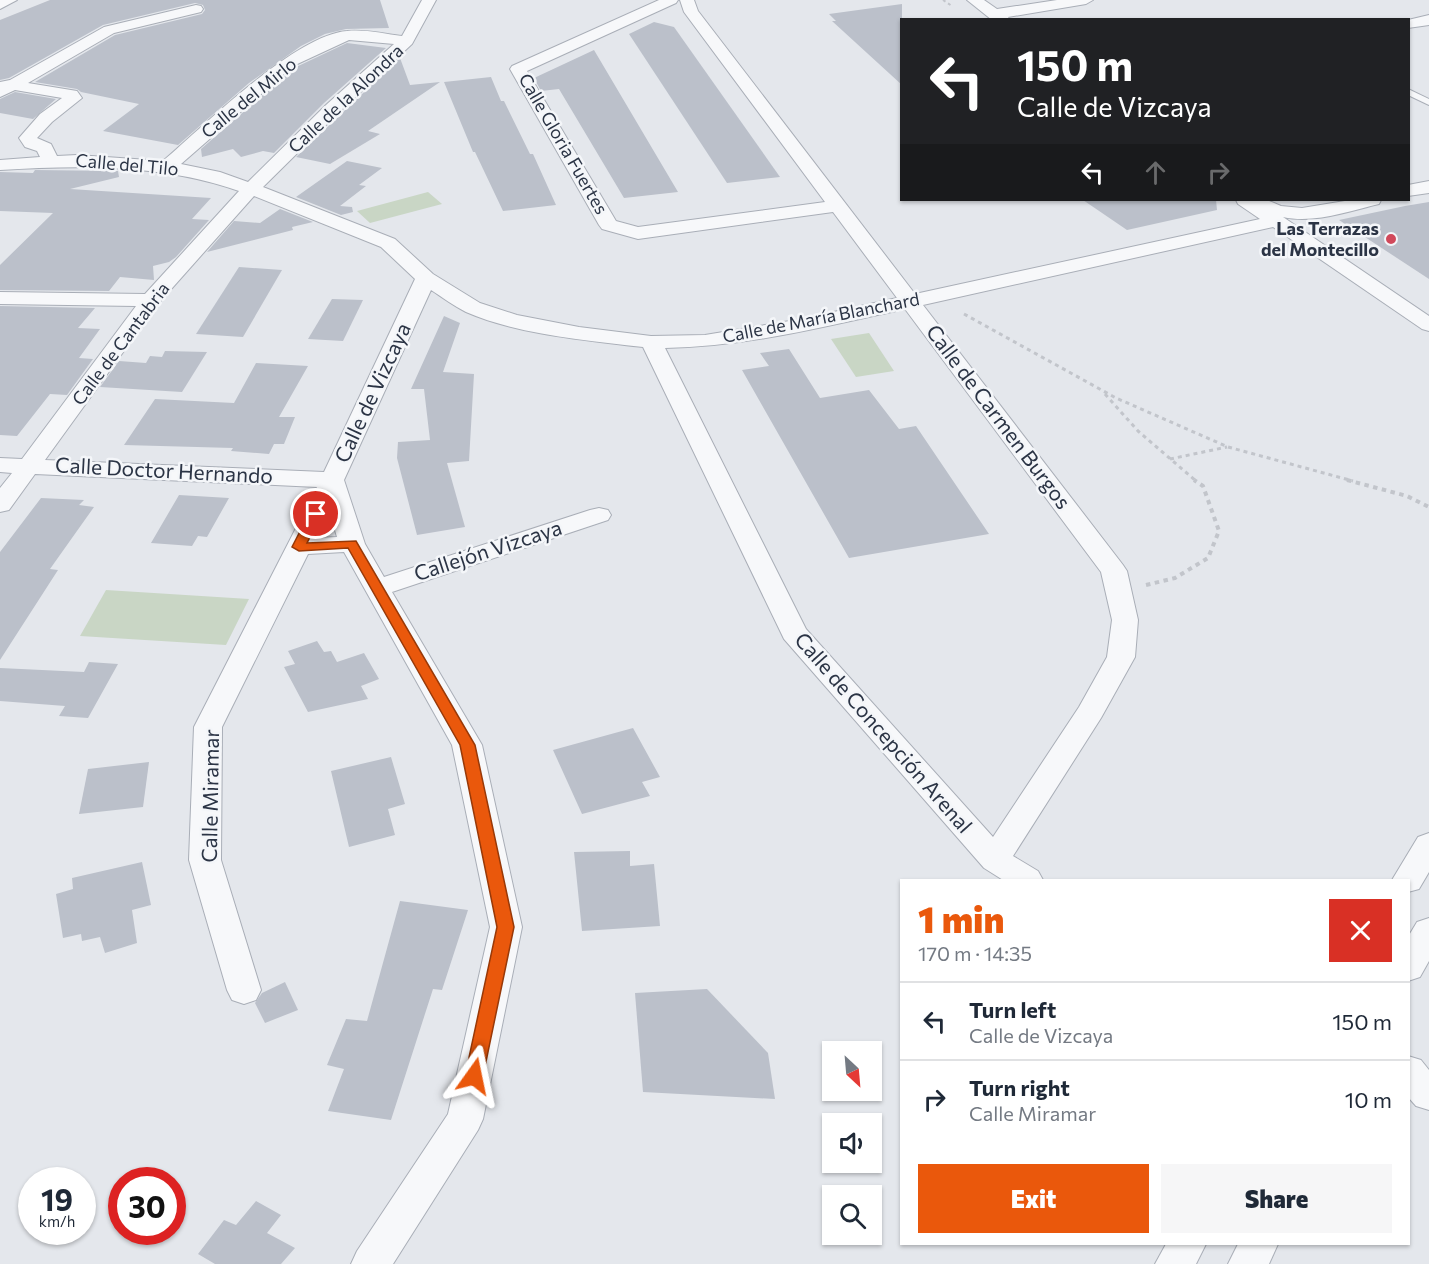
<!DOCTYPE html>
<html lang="en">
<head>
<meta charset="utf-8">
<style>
	body { margin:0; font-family:Commissioner,sans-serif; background:#f6f6f7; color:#1f2937; height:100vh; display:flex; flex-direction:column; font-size:22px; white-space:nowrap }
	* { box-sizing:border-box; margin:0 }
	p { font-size:20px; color:#747a83 }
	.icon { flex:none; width:33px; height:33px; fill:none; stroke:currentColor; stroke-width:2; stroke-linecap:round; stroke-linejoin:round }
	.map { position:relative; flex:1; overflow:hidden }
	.panel { position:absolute; left:900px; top:879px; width:510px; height:366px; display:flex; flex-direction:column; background:#fff; border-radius:0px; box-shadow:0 2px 4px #0004 }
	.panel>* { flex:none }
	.top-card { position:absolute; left:900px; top:18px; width:510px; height:183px; border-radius:0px; box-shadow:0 2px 4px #0004; background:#202124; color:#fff; overflow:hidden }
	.needle { width:39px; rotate:154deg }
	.fabs { position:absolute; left:822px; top:1041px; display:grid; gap:12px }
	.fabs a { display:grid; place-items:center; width:60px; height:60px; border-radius:0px; background:#fff; box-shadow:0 2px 4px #0004; font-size:30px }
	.speed { position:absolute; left:18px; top:1167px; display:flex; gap:12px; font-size:30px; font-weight:700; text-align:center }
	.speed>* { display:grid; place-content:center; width:78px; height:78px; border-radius:50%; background:#fff; box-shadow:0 2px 4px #0004; line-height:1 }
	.speed small { font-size:15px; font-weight:400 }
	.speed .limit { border:9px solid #d22; background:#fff; color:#111 }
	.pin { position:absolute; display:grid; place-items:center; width:51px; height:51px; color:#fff; margin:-26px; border:3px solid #fff; border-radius:50%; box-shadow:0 2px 6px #0007 }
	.me { position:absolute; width:66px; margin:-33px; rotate:12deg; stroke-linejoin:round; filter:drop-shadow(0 0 4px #0008) }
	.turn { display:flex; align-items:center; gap:21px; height:126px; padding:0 18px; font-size:27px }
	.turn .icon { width:78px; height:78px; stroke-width:2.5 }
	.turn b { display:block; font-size:42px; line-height:51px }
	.lanes { display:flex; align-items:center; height:57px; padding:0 18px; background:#0003; justify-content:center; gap:30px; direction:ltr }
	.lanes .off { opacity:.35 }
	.round { display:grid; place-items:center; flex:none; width:63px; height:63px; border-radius:0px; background:#f6f6f7 }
	.head { display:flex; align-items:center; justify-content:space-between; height:102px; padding:0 18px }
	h1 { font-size:36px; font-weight:800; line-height:45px; color:#ea580c }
	.cta { display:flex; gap:12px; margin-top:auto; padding:12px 18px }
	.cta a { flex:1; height:69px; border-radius:0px; background:#ea580c; color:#fff; font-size:24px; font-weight:800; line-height:69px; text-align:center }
	.cta a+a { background:#f6f6f7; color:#1f2937 }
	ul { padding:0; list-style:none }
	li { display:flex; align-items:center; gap:18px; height:78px; padding:0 18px; border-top:2px solid #e0e1e3 }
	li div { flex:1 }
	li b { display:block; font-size:22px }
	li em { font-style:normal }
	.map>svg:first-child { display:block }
	.green { fill:#c9d6c5 }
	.building { fill:#bbc0ca }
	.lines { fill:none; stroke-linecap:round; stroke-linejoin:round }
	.lane-casing { stroke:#a9aeb7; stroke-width:2 }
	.street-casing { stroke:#a9aeb7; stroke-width:2 }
	.path-far2 { stroke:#c2c5cb; stroke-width:2; stroke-dasharray:3 3; stroke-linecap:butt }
	.path-far1 { stroke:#c2c5cb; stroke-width:3; stroke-dasharray:4 4; stroke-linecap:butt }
	.path { stroke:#c2c5cb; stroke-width:4; stroke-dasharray:4.5 4.5; stroke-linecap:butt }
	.lane { fill:#f7f8fa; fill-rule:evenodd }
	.street { fill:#f7f8fa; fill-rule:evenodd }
	.route { fill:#ea580c; stroke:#983908; stroke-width:1.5 }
	.poi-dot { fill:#d1495b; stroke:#f4f6f9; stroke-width:2 }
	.labels { text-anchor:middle; stroke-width:5; stroke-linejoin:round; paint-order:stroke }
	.far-street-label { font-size:18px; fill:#2b3445; stroke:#f4f6f9 }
	.far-poi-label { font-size:18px; font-weight:bold; fill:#2b3445; stroke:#f4f6f9; text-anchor:end }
	.street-label { font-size:21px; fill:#2b3445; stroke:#f4f6f9 }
</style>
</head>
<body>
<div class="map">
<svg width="1429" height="1264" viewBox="0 0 1429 1264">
	<rect width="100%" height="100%" fill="#e4e7ec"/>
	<g class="green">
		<path d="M428 192 442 204 370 223 357 211Z"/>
		<path d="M869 333 894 371 856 377 831 339Z"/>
		<path d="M106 590 249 599 226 645 80 636Z"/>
	</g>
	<g class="building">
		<path d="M50 0H380L389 28 346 29 325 34 301 46 249 83 178 145 103 131 139 104 81 92 77 89 35 82 115 35 202 14 205 10 203 5 195 3 103 25 9 78 0 80V20Z"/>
		<path d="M902 4V85L832 21H836L829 14Z"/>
		<path d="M654 22 674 27 780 177 727 183 629 34Z"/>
		<path d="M347 43 386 48 324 103 274 153 263 151 241 157 233 149 202 157 201 149 294 68Z"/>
		<path d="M594 50 678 192 624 198 559 89 541 91 534 78Z"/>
		<path d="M400 58 410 85 440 82 368 131 380 134 330 164 296 157Z"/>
		<path d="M491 77 501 101H504L530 154H533L556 205 503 211 475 152H473L444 82Z"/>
		<path d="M15 92 56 99 33 119 0 113V99Z"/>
		<path d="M347 161 382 168 359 185 366 186 340 206 352 207 353 212 341 215 296 197Z"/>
		<path d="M35 170 118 171 119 177 70 189 211 198 192 219 209 220 176 257 169 262 153 266 154 280 120 277 109 291 0 290V265L53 213 0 211V172L33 173Z"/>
		<path d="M1083 200H1216L1217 210 1127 230Z"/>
		<path d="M1429 202V279L1339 220 1405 206Z"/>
		<path d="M280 209 313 222 292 227 293 230 207 252 234 221 260 223Z"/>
		<path d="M239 267 282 270 243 337 196 334Z"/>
		<path d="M332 299 363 300 343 341 308 339Z"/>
		<path d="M0 306 95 308 78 328 100 329 79 358 93 359 67 395 50 394 17 436 0 435Z"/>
		<path d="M444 316 460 323 443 372 474 374 469 461 447 463 465 527 417 535 397 458 398 442 430 440 424 389H411Z"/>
		<path d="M789 349 820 398 869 390 899 429 916 426 989 534 849 558 742 370 769 366 760 353Z"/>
		<path d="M165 351 207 352 182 392 100 387 119 361 146 363 150 356 162 357Z"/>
		<path d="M256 363 308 366 279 417H295L284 444H274L269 454 231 451 233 448 124 445 155 399 234 403Z"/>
		<path d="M179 495 229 498 207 537 198 536 192 546 151 543Z"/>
		<path d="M41 498 84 500 79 505 94 507 50 569 58 570 0 660V552Z"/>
		<path d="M317 641 324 652 331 651 337 662 364 653 379 679 361 686 368 699 308 712 284 667 295 664 288 651Z"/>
		<path d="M89 662 118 664 88 718 59 716 65 706 0 701V668L84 672Z"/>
		<path d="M633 728 660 777 642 782 650 796 582 814 553 750Z"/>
		<path d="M391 757 405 804 388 809 395 835 349 847 331 771Z"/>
		<path d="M149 762 143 807 79 814 88 769Z"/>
		<path d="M630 851V866L654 864 660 926 582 931 574 852Z"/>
		<path d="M142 862 151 905 132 910 137 943 105 953 100 937 82 941 81 934 63 938 56 894 73 889 72 878Z"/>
		<path d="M400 901 468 910 442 990 433 989 391 1120 328 1111 344 1069 327 1065 346 1019 367 1021Z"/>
		<path d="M285 982 298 1010 265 1023 255 1003 262 993Z"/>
		<path d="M707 989 768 1053 775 1099 643 1092 635 993Z"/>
		<path d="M256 1201 281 1215 267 1233 295 1248 281 1264H215L198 1254 224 1220 236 1225Z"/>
	</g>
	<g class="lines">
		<g class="lane-casing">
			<path id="lane" d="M1408 89 1429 99V105L1408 95Z"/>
		</g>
		<g class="street-casing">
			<g id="street">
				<path d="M0 0H17L0 9Z"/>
				<path d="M422 0H436L412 44 338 113 263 187 395 239 433 274 480 303 517 315 579 327 651 336 705 335 802 319 897 298 833 212 638 239 602 229 599 225 510 69 512 66 659 0H678L676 3 527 71 616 221 638 227 825 202 684 12 680 0H694L698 11 915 294 1260 219 1238 204 1236 200H1267L1281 206 1302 208 1351 200H1381L1379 204C1349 211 1314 224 1283 217L1429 316V331L1422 329 1273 227 923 305 1123 565 1127 571 1138 620 1135 657 1101 718 1013 856 1038 871 1043 880H1003L984 868 784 639 643 347C586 340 519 335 466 312 454 306 442 297 431 290L344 480 365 544 384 577 590 510 599 508 608 510 611 515 608 520 392 592 482 745 522 927 483 1119 478 1130 393 1264H351L357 1251 448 1114 490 927 452 745 344 552 308 554 222 727 221 860 261 990 256 1000 244 1004 232 1000 227 990 189 860 194 727 317 487 35 474 9 510 0 512V488L12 473 0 472V458L22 459 136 306 0 304V292L145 294 239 191C162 164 81 165 0 170V160L40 157 37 151 25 147 19 138 40 114 62 98 15 90 0 97V82L10 80 104 27 196 5 201 6 203 9 201 12 114 33 28 83 77 91 82 98 52 122 37 138 51 144 57 156 77 155 163 161C204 126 295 35 347 31 365 29 385 34 402 36ZM349 40 394 44 326 105 248 182 220 172 181 164 293 66ZM254 196 381 247 415 279 324 472 45 460 158 304ZM905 309 1101 572 1112 620 1107 657 1079 707 993 837 806 629 665 348C746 347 826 326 905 309ZM329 510 337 537 315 538Z"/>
				<path d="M967 0H984L997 9 1057 0H1093L1086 4 1008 17 1010 20H992Z"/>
				<path d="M1429 15V25L1408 28V20Z"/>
				<path d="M1429 181V193L1408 196V185Z"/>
				<path d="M1429 833V872L1419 889 1408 892V880H1392L1418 837Z"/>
				<path d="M1429 918V961L1420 977 1408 981V937L1417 922Z"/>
				<path d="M1408 1056 1421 1060 1429 1070V1110L1416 1106 1408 1097Z"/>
				<path d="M1166 1244H1206L1196 1264H1155Z"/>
				<path d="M1238 1244H1278L1269 1264H1228Z"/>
			</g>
		</g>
		<path class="path-far2" d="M943 0 952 6"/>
		<g class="path-far1">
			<path d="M964 314 1116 398 1228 447 1353 481"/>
			<path d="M1105 394 1138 431 1196 481"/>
			<path d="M1170 459 1227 447"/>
		</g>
		<g class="path">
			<path d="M1347 480 1407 496 1429 507"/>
			<path d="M1146 585 1175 578 1208 558 1219 531 1203 486 1194 480"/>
		</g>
		<use href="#lane" class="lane"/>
		<use href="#street" class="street"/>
	</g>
	<path class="route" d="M316 510 322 514 307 543 356 541 475 745 514 927 483 1076 481 1081 474 1084 468 1081 465 1076 497 927 460 745 348 548 299 551 292 547 309 514Z"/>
	<circle class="poi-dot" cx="1391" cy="239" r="6"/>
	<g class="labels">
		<g class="far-street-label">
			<text transform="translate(249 98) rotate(-39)" y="6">Calle del Mirlo</text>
			<text transform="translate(346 99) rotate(-43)" y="6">Calle de la Alondra</text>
			<text transform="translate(563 144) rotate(60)" y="6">Calle Gloria Fuertes</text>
			<text transform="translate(127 165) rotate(5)" y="6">Calle del Tilo</text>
			<text transform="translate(821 318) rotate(-11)" y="6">Calle de María Blanchard</text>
			<text transform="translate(121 344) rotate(-53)" y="6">Calle de Cantabria</text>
		</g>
		<g class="far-poi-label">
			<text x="1379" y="235">Las Terrazas<tspan x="1379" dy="21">del Montecillo</tspan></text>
		</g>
		<g class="street-label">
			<text transform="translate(373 393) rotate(-65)" y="7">Calle de Vizcaya</text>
			<text transform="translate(998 417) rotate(53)" y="7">Calle de Carmen Burgos</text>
			<text transform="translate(164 471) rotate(3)" y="7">Calle Doctor Hernando</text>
			<text transform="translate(488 551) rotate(-18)" y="7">Callejón Vizcaya</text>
			<text transform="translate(883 733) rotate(49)" y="7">Calle de Concepción Arenal</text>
			<text transform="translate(211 796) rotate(-89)" y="7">Calle Miramar</text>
		</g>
	</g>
</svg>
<div class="fabs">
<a><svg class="needle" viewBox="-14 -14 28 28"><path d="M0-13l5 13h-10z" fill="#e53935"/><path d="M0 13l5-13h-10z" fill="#747a83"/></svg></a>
<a><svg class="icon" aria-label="sound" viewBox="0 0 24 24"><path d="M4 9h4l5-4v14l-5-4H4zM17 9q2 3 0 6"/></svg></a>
<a><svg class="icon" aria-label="search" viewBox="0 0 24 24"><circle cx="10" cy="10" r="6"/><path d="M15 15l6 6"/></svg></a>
</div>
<div class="speed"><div>19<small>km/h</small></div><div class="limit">30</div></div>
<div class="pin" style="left:316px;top:514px;background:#d93025"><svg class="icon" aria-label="arrive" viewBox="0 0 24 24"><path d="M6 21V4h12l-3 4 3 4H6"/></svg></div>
<svg class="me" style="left:474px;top:1076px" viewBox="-20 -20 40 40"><path d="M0-17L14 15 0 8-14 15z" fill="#ea580c" stroke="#fff" stroke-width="4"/></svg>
<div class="top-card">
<div class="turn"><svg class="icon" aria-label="left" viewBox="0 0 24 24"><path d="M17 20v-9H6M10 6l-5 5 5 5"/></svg><div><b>150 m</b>Calle de Vizcaya</div></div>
<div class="lanes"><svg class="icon" aria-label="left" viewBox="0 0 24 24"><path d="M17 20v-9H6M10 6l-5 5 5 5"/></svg><svg class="icon off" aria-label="ahead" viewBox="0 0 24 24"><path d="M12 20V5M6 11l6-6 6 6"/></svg><svg class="icon off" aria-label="right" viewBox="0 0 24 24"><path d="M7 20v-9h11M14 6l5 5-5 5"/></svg></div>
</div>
<section class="panel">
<div class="head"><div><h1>1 min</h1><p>170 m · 14:35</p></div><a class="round" style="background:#d93025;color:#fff"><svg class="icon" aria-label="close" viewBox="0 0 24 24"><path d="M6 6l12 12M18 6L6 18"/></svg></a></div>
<ul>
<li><svg class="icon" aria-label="left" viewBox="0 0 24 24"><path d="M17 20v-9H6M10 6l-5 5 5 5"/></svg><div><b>Turn left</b><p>Calle de Vizcaya</p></div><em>150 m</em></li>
<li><svg class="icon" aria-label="right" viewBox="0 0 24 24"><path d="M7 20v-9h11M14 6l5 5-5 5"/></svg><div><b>Turn right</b><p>Calle Miramar</p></div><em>10 m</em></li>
</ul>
<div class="cta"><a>Exit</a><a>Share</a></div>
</section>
</div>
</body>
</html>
